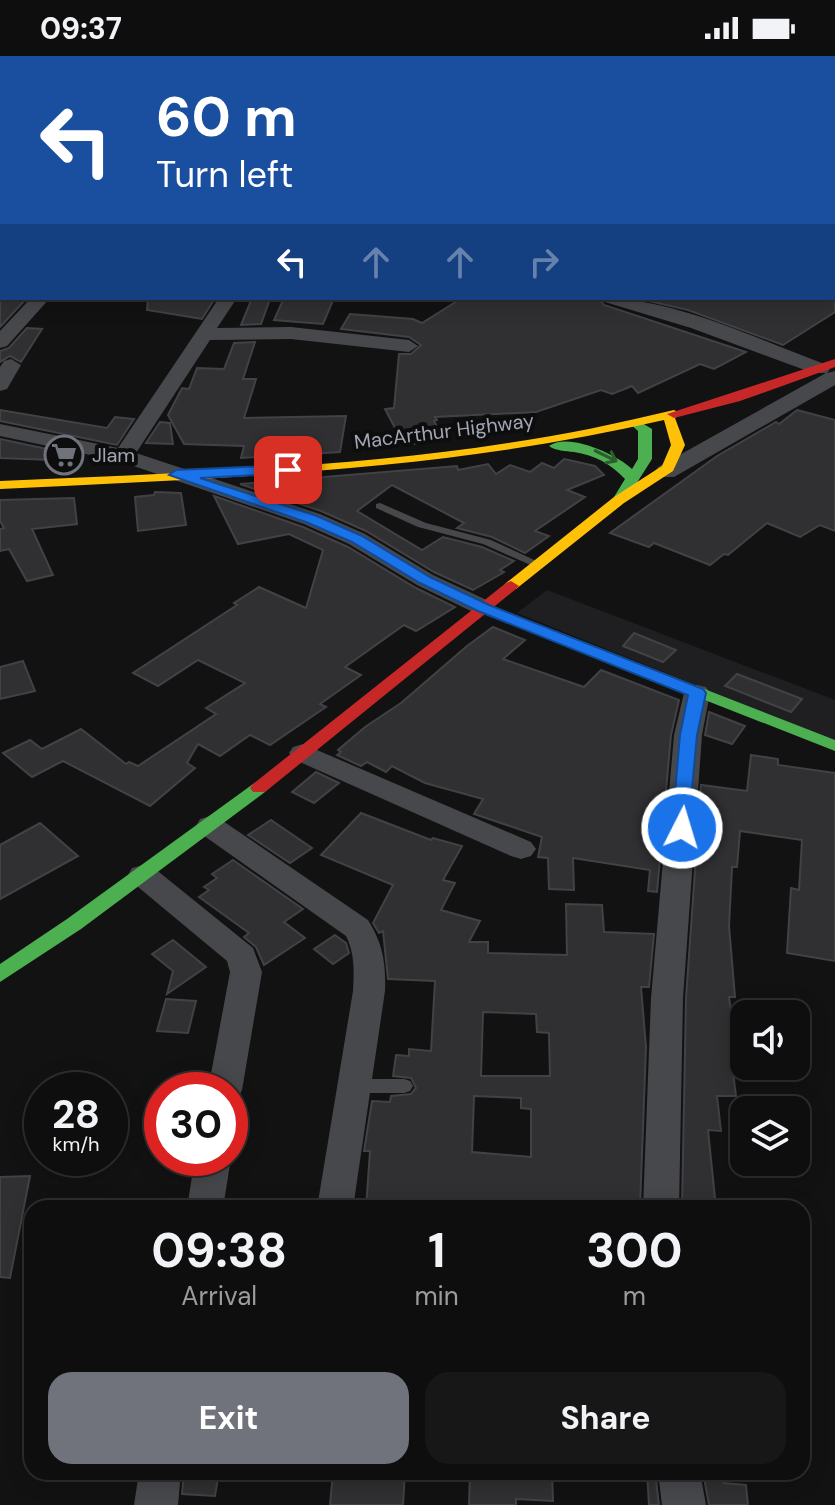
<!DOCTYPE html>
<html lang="en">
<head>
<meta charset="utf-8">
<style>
	body { margin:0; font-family:"DM Sans",sans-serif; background:#171717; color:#f1f3f6; height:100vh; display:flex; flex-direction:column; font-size:30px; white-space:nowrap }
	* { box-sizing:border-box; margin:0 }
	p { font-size:26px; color:#9b9c9e }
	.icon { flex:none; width:44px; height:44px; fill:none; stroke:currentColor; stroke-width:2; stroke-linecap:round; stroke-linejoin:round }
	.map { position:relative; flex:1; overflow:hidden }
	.details { position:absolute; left:24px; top:1144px; width:786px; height:280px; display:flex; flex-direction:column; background:#0e0e0e; border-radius:24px; box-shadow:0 4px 20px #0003,0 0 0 2px #2e2e2e }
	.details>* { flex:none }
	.hud { position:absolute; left:0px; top:0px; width:836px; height:244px; box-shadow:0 4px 20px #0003,0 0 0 2px #2e2e2e; background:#1a4fa0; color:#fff; overflow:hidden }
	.fabs { position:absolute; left:730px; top:944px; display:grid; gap:16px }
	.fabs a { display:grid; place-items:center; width:80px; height:80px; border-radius:16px; background:#0e0e0e; box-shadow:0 4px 20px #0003,0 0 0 2px #2e2e2e; font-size:40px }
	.speed { position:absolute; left:24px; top:1016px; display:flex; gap:16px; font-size:40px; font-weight:700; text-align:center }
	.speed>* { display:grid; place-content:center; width:104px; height:104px; border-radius:50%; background:#0e0e0e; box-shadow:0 4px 20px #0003,0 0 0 2px #2e2e2e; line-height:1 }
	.speed small { font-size:20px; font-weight:400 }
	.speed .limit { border:12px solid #d22; background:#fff; color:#111 }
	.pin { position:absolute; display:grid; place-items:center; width:68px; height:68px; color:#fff; margin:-34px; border-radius:16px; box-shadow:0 4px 12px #0006 }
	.me { position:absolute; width:88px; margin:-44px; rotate:5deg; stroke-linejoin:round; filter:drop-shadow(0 0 6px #0008) }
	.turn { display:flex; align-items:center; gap:28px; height:168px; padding:0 24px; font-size:36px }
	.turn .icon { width:104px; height:104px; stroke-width:2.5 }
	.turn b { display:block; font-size:56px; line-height:68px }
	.lanes { display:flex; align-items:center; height:76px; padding:0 24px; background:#0003; justify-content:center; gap:40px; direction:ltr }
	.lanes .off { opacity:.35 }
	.eta { display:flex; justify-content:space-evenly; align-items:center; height:136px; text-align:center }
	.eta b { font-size:48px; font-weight:700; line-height:56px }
	.action { display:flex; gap:16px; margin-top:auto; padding:16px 24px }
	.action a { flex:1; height:92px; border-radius:24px; background:#70737c; color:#fff; font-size:32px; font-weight:700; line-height:92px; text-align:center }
	.action a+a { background:#171717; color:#f1f3f6 }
	.status { display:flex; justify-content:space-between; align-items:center; height:56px; padding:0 40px; background:#0e0e0e; direction:ltr }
	.status svg { height:22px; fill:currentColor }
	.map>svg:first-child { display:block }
	.built { fill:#1f1f21 }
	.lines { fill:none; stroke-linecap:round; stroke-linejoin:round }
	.stream { stroke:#262d34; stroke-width:4 }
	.river { fill:#262d34; fill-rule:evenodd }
	.building { fill:#303032; stroke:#424246; stroke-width:2; fill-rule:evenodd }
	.lane { fill:#47484b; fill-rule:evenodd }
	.street { fill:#47484b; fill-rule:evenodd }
	.fast { fill:#4caf50; fill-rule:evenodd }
	.slow { fill:#ffc107; fill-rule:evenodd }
	.jam { fill:#c62828; fill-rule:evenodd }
	.oneway { stroke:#2c5e2f }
	.route { fill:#1a73e8; stroke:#114b97; stroke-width:2 }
	.labels { text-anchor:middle; stroke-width:8; stroke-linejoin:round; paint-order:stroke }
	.far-street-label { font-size:20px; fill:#a3a7b4; stroke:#0d0d0e }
	.far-poi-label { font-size:20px; fill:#a3a7b4; stroke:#0d0d0e; text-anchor:start }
</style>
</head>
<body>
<div class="status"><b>09:37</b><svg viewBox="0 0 49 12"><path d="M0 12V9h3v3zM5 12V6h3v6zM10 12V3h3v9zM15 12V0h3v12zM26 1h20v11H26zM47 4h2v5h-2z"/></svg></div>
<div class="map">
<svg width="835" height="1449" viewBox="0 0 835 1449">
	<rect width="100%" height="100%" fill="#121213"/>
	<path class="built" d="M547 534 835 644V685L517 557Z"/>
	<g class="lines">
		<path class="stream" d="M539 2 555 0"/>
		<path class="river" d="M301 0H329L330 2H302Z"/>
	</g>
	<g class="building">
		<path d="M0 242H27L0 271Z"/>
		<path d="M148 242H215L202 263 147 254Z"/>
		<path d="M252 242 270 243 261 268 241 269Z"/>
		<path d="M284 242H334L323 268 274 264Z"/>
		<path d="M462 242H599L604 249 746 296 714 313 700 308 638 337 632 330 612 338 601 334 536 356 435 361 437 364 434 365 444 384 404 389 385 353 394 352 399 298H411L421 289 409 281 341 273 350 258 413 263 422 267Z"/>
		<path d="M636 242H835V256L783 289 688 254Z"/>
		<path d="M27 272 42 273 21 306 10 300 0 306V295L9 292Z"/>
		<path d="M255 286 243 323H256L244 362 346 360 340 396 241 402 244 390 184 388 168 359 182 332 189 333 197 312 224 313 234 287Z"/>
		<path d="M0 354 107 372 115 361 134 363 117 389 0 365Z"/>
		<path d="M797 354 835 364V475L820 469 800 481 767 467 728 499 724 498 710 509 654 487 649 491 610 477 717 400 776 366 779 368Z"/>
		<path d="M160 366 170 367 173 388 146 387Z"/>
		<path d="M0 383 80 400 78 405 0 402Z"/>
		<path d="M564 403 595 410 604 419 567 434 585 441 535 475 549 480 525 497 492 481 457 472 464 467 392 429 357 455 422 494 443 481 482 491 514 505 500 514 504 516 501 518 473 534 434 516 366 475 321 455 240 428 457 410 458 414 488 408 496 418 510 409 530 416 542 407 554 412Z"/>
		<path d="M155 436 181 437 186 469 138 475 135 441 154 439Z"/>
		<path d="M214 440 303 471 348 491 416 532 455 551 416 575 404 569 345 611 361 619 320 648 326 651 270 689 250 679 220 700 198 688 187 707 195 712 150 750 63 705 32 721 3 697 30 684 42 693 81 673 126 708 129 706 138 710 216 658 206 652 245 627 198 604 158 630 133 617 237 549 234 547 259 531 306 552 323 494 289 478 238 488Z"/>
		<path d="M74 442 77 468 32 473 53 519 27 525 9 493 0 495V473L4 472 0 465V444Z"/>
		<path d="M493 571 525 584 503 603 584 631 601 614 679 644 671 679 657 836 648 835 650 814 573 802 574 834 549 833 548 802 538 801 542 781 474 758 483 743 425 727 392 710 386 716 367 706 361 710 337 699 341 696 338 694 365 671 401 647 467 590Z"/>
		<path d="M634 577 676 594 663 606 623 590Z"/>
		<path d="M23 605 35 635 0 643V611Z"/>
		<path d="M737 618 802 643 791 656 725 630Z"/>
		<path d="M709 656 745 670 732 688 705 679Z"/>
		<path d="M751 699 778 703V709L835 717V905L787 897 791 832 799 834 802 784 740 775 737 811H732L729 870 735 941H729L736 993H730L736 1040H717L721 1075 708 1074 716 1152H682L686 942 701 729 747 735Z"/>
		<path d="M316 716 339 727 314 747 292 736Z"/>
		<path d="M361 757 431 784 433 782 462 790 443 824 455 827 441 854 480 865 469 886H488V897L567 899 566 848 602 849 604 876 654 878 649 931H641L646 991 640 1151 366 1152 370 1095H364L372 1045 390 1046 391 1040 411 1038 416 1032 411 1022 393 1020 396 999 409 1000V993L431 995 435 925 388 923 383 875 379 877 373 867 393 829 321 799ZM483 956 536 958 537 976 549 977 550 1020H481ZM474 1040 521 1042V1052L531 1053V1101L472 1096Z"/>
		<path d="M271 764 312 792 290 807 248 779Z"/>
		<path d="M40 767 78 800 0 843V789Z"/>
		<path d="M233 804 303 853 284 866 305 882 264 909 256 891 244 881 249 877 199 841 209 834 204 831 217 822 212 818Z"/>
		<path d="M335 879 346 887 349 897 333 908 314 893Z"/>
		<path d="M173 884 206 911 167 938 173 915 152 898Z"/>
		<path d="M166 943 196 945 188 977 157 975Z"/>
		<path d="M30 1120 10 1222 0 1221V1121Z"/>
		<path d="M184 1416H219L215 1440 182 1438Z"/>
		<path d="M333 1416H405L403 1449H330Z"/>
		<path d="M470 1416H552L553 1445 516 1443V1449H469Z"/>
		<path d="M647 1416H655L659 1449H649Z"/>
		<path d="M703 1416H723L724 1427 746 1429 748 1449H709Z"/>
	</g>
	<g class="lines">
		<g class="lane">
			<path d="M380 447 426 467 491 484 545 509 539 513 535 511 483 488 418 471 376 452V448Z"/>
			<path d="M354 1023H404L410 1025 413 1030 410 1035 404 1037H354L348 1035 345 1030 348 1025Z"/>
		</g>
		<g class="street">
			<rect x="0" y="46" width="2" height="8"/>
			<rect x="0" y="204" width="2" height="10"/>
			<rect x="834" y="214" width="1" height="11"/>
			<path d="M31 242H50L7 290 0 292V275Z"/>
			<path d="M219 242H237L217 272 291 271 409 284 418 290 409 296 291 283 210 284 136 397 320 458 365 478 433 519 493 547 496 552 493 557H475L417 529 349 488 304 468 119 405 0 380V368L118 392Z"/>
			<path d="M602 242C674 242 759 284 827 309L830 313 827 317 835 315V329L674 421H658L655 416 658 411 826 317H813L691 272 605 246Z"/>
			<path d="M11 303 21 309 7 333 0 335V311L4 305Z"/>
			<path d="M697 629 706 631 710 637 702 679 683 942 679 1152H643L651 942 674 679 684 637 688 631Z"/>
			<path d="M303 688 531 786 536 793 531 800 521 803 511 800 293 703 289 697 293 691Z"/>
			<path d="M210 760 220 763 368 864C383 888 386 907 385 935L353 1152H317L353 935C354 916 355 898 346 880L200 777 196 770 200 763Z"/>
			<path d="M143 809 154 812 253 892 262 916 242 1034 237 1044 230 1046V1034H208L230 916 227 905 132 826 128 819 132 812Z"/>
			<path d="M230 1100 231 1102 223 1152H187L195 1102Z"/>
			<path d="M139 1416H181L178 1449H134Z"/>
			<path d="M658 1416H700L706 1449H662Z"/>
		</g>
		<g class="fast">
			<path d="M637 364 652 373V403L626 444 621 445 614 441 625 423C611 408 595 399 574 396 565 395 556 395 549 390 568 376 616 398 632 413L638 403V375L630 368Z"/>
			<path d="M484 547 835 684V695L478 555 476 552 478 549Z"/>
			<path d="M259 726 268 732 265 736 81 873 0 926V908L67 863 253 728Z"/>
		</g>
		<path class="slow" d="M674 354 681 358 675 362 685 389 673 415 624 447 516 533H506L503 530 506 527 614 441 662 410 671 389 664 364C445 415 223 422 0 433V425C169 417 340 413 508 387 564 379 619 367 674 354Z"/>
		<g class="jam">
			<path d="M835 303V311L740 345 674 362 667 358Z"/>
			<path d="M511 525 519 530 516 533 265 736H253L250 732 253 728 506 527Z"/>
		</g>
	</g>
	<defs><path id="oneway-shaft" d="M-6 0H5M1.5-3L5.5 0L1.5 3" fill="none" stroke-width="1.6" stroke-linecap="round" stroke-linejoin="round" transform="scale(2)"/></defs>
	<use class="oneway" href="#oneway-shaft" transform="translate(606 400) rotate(26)"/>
	<path class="route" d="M288 409 293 411V417L200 422 317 460 362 480 430 521 489 549 703 633 706 637 697 679 688 776 682 778 672 772 680 679 688 639 478 555 420 527 352 486 306 466 169 419 176 414Z"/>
	<defs>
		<g id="supermarket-ring" transform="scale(2)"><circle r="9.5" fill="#0d0d0e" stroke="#70737c" stroke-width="1.5"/><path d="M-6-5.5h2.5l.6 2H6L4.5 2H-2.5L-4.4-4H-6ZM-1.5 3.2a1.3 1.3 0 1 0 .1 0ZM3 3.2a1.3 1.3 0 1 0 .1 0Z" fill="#70737c"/></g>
	</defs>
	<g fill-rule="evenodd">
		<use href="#supermarket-ring" x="64" y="399"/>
	</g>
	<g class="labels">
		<g class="far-street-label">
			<text transform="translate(444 375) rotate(-7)" y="7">MacArthur Highway</text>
		</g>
		<g class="far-poi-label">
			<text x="92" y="406">Jlam</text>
		</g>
	</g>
</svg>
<div class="fabs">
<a><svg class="icon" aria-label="sound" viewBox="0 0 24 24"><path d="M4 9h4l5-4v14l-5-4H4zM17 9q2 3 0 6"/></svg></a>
<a><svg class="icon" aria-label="layers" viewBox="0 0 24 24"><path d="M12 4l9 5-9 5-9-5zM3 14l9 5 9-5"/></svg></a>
</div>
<div class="speed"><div>28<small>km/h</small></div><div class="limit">30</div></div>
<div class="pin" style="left:288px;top:414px;background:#d93025"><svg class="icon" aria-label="arrive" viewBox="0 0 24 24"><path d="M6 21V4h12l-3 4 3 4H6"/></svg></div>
<svg class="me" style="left:682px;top:772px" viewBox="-20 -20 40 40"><circle r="17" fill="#1a73e8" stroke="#fff" stroke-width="3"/><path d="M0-11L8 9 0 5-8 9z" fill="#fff"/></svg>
<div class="hud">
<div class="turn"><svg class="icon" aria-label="left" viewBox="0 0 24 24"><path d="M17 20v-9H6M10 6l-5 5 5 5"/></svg><div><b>60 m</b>Turn left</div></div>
<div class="lanes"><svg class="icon" aria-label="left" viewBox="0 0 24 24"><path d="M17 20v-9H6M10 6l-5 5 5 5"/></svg><svg class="icon off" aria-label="ahead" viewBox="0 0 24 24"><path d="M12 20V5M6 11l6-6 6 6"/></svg><svg class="icon off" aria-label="ahead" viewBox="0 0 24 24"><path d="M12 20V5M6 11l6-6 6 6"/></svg><svg class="icon off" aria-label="right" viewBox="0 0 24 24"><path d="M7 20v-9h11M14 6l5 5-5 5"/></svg></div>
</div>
<section class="details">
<div class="eta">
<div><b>09:38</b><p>Arrival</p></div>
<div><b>1</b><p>min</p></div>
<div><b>300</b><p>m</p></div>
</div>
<div class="action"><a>Exit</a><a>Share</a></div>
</section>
</div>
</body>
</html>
